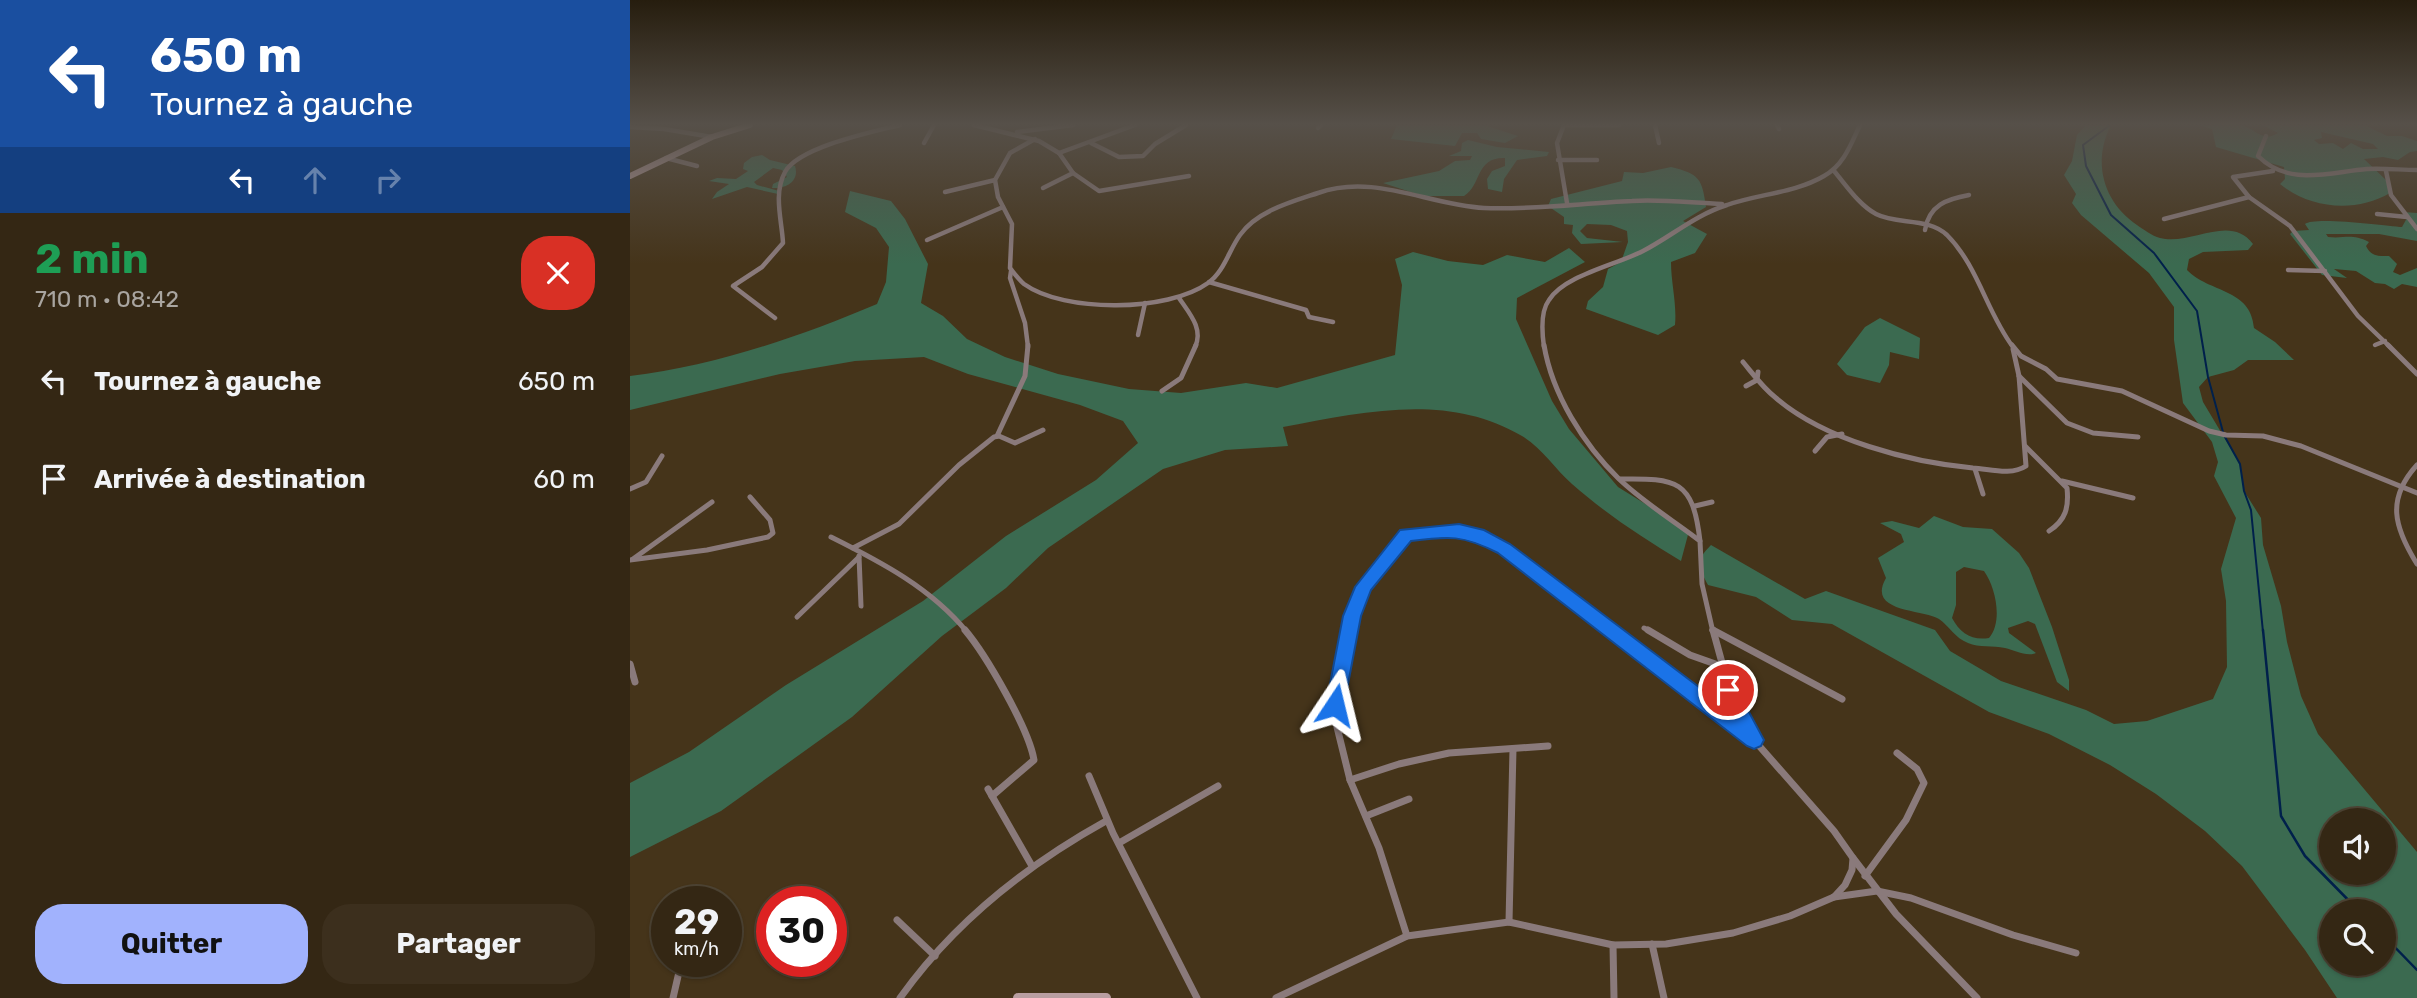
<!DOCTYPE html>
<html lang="fr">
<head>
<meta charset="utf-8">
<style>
	body { margin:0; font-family:Rubik,sans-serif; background:#3c2f1d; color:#f1f3f6; height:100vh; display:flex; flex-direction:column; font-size:26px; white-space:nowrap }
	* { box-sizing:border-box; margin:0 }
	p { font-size:23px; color:#a9a5a0 }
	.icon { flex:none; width:38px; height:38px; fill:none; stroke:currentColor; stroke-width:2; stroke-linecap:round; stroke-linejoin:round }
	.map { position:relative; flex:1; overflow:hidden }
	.side { display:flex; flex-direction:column; background:#342714; width:630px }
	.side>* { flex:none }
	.guide { background:#1a4fa0; color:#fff; overflow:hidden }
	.fabs { position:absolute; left:1689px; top:808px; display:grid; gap:14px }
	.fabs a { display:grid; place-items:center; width:77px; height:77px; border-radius:50%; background:#342714; box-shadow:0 2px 5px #0004,0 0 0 2px #4e4434; font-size:35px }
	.speed { position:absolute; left:21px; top:886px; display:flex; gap:14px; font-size:35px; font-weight:700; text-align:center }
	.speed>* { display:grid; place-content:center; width:91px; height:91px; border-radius:50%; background:#342714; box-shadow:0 2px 5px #0004,0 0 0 2px #4e4434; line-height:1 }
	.speed small { font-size:18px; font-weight:400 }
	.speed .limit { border:10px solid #d22; background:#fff; color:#111 }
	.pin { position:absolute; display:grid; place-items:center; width:60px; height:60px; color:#fff; margin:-30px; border:4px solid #fff; border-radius:50%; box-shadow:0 2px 7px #0007 }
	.me { position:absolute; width:77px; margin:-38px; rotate:10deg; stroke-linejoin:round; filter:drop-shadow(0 0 5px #0008) }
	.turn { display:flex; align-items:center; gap:24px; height:147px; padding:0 35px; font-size:32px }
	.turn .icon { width:91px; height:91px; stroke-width:2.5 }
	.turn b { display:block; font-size:49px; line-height:60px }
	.lanes { display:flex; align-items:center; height:66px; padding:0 35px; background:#0003; justify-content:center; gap:35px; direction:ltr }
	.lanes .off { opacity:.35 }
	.round { display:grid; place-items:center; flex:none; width:74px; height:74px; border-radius:28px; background:#3c2f1d }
	.summary { display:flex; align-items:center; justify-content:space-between; height:119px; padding:0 35px }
	h1 { font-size:42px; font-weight:700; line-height:52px; color:#1e9e55 }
	.button { display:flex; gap:14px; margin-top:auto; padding:14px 35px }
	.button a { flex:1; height:80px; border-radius:28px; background:#a1b2fd; color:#111; font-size:28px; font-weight:700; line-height:80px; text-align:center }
	.button a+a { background:#3c2f1d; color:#f1f3f6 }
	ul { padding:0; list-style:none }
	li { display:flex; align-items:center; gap:21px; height:98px; padding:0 35px }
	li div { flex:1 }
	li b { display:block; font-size:26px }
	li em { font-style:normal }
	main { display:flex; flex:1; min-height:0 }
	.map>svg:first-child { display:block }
	.green { fill:#3b6a50; fill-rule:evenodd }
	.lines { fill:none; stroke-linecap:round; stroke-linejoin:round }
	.stream-far1 { stroke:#00204b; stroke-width:2 }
	.stream { stroke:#00204b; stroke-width:2.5 }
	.street-far2 { stroke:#8a7a7b; stroke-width:4.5 }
	.street-far1 { stroke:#8a7a7b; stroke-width:5 }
	.street { stroke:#8a7a7b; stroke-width:7 }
	.secondary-far1 { stroke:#b99ea1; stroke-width:6 }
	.secondary { stroke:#b99ea1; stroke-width:10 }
	.route { fill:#1a73e8; stroke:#114b97; stroke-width:2 }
</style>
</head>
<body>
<main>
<section class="side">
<div class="guide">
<div class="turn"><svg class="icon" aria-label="left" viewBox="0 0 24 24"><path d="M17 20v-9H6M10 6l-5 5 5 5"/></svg><div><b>650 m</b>Tournez à gauche</div></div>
<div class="lanes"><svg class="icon" aria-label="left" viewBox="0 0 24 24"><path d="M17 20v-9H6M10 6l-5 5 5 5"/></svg><svg class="icon off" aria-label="ahead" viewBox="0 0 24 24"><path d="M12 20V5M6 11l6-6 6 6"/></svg><svg class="icon off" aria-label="right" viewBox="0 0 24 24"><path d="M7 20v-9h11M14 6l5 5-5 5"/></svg></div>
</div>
<div class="summary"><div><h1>2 min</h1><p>710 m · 08:42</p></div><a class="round" style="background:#d93025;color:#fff"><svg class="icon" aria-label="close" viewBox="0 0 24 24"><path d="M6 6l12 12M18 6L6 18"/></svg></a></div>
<ul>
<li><svg class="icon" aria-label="left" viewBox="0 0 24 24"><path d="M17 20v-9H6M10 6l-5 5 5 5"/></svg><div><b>Tournez à gauche</b></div><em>650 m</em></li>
<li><svg class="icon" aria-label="arrive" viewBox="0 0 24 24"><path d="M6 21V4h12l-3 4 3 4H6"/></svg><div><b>Arrivée à destination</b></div><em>60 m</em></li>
</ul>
<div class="button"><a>Quitter</a><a>Partager</a></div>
</section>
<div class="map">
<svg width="1787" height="998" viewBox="0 0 1787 998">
	<rect width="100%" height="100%" fill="#45341a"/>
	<g class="green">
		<path d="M767 125H859L857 126 888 136 875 143 851 139 847 133H832L825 146 761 139Z"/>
		<path d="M1456 125H1481C1462 162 1473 202 1507 225 1513 229 1522 236 1530 238 1561 246 1600 213 1623 244L1618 250 1573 252 1559 259 1557 270C1579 293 1621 288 1624 328L1645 342 1664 360H1618L1604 370 1578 377 1569 387 1573 402 1610 464 1614 491 1631 518 1633 545 1651 606 1657 642 1671 696 1688 734 1787 852V998H1707L1675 950 1612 866 1575 831 1526 794 1480 765 1419 734 1359 712 1202 624 1162 620 1126 597 1078 585C1068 566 1065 561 1081 545L1175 599 1196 591 1305 630 1320 651 1371 681 1456 710 1484 724 1517 721 1583 699 1597 667 1596 601 1591 569 1606 518 1584 476 1588 462 1582 442 1553 403 1544 340V307L1519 273 1451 215 1442 203 1446 194 1434 175 1442 161 1447 135ZM1701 821H1754V873H1701ZM1701 912H1754V964H1701Z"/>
		<path d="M1570 125C1583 125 1599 122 1611 125 1624 128 1633 143 1648 133L1633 125H1729L1737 126 1757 136H1772L1787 141V151L1780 152 1768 160 1753 157 1734 159 1756 180 1760 193C1726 213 1680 209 1650 184L1655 179 1654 167 1586 147 1582 129ZM1691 132 1743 144 1748 149H1733L1721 143 1713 149 1703 143 1689 144 1684 140 1692 138Z"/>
		<path d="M838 140 867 147 919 152 917 156 887 160 874 179 872 192 858 189 857 179 862 171 875 166V158C845 157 852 185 834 196H793L753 183 809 171 825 161 840 160 842 156H819L831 151 832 143Z"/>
		<path d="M132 155 140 160 165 166C170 182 155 189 142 188L143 184 157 177 152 170 143 168 124 182 127 185 149 191 148 194 117 187 82 199 87 192 99 184 79 181 87 178 106 179 118 171 113 169 114 163 122 157Z"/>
		<path d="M1041 167C1070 174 1072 179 1076 207L1053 221 1077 234 1065 253 1041 262C1041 283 1047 304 1045 325L1028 335 956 309 958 301 973 287 978 269 991 262 998 242 997 231 981 225 957 224 950 231 957 238 993 242 951 244 942 233 943 225 934 224V217L918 206 921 199 992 181 994 172 1013 173Z"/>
		<path d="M220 191 261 201 275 219 298 264 291 303 313 316 337 339 375 357 428 374 499 389 551 393 616 383 647 388 765 355 772 285 765 259 783 252 818 261 853 265 877 255 915 262 939 248 955 262 887 298 886 319 922 401 939 429 988 487 1059 531 1051 561C1013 538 976 514 942 484 926 470 911 447 892 436 818 392 733 412 653 427L658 446 595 450 533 469 418 548 376 588 312 636 222 717 91 811 0 857V783L59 752 156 685 293 601 376 536 466 480 508 443 493 421 450 405 338 374 294 357 225 361 150 374 0 410V376C84 366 169 337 247 304L256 282 259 247 246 228 215 212Z"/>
		<path d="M1773 212 1787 213V241L1749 234H1696L1698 237C1715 239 1721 233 1739 242L1736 246C1741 257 1749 256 1759 256L1767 264 1763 272 1770 275 1787 268V287L1772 284 1764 289 1755 284 1745 283 1726 271 1704 269 1717 278 1692 275 1660 234 1663 231 1679 230 1675 224C1684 216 1756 226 1772 227L1777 218Z"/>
		<path d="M1250 318 1290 338 1289 359 1260 352 1259 365 1250 383 1217 375 1207 364 1235 327Z"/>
		<path d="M1304 516 1333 527 1362 529 1389 553 1399 568 1422 627 1439 680V691L1427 682 1405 624 1398 621 1378 628 1379 633 1406 653C1396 657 1385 650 1375 648 1363 645 1349 648 1338 643 1325 638 1319 626 1309 619 1293 609 1236 613 1256 578L1248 558 1274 542 1271 534 1250 523 1262 521 1289 528ZM1334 567 1354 571C1366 588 1373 622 1359 638 1342 641 1330 633 1322 618L1326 605V572Z"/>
	</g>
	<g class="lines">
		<g class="stream-far1">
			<path d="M1480 125 1453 145 1456 166 1481 215 1524 253 1567 311 1578 377 1593 432"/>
			<path d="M1595 437 1610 464 1614 491 1621 510 1633 632"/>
		</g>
		<g class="stream">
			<path d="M1633 630 1651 816 1675 856 1730 912"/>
			<path d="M1754 936 1787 970"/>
		</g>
		<g class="street-far2">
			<path d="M344 125 409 141 429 153 443 173 469 191 559 176"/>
			<path d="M934 125 927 143 937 203"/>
			<path d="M934 125H989"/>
			<path d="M1025 125 1029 143"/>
			<path d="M1147 125 1149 129"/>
			<path d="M0 127 34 129 82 137"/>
			<path d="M688 128 691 125"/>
			<path d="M387 132 443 125"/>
			<path d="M1636 136 1628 156C1659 187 1699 172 1737 169 1754 168 1771 170 1787 170"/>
			<path d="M405 139 380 153 365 180 368 197 382 224 380 268C384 273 389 280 394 284 434 313 538 312 578 283 594 272 599 250 610 235 627 211 661 202 688 193 744 173 798 205 854 208 904 210 953 203 1002 201 1032 199 1062 203 1092 204"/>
			<path d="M294 143 304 125"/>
			<path d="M461 143 489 157 513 156 525 144 556 125"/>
			<path d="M429 153 505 125"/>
			<path d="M36 158 67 166"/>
			<path d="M928 160H967"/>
			<path d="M1204 171C1216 185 1229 205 1246 214 1267 225 1298 217 1317 235 1348 266 1357 313 1383 347"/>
			<path d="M1756 171 1761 195 1787 229"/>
			<path d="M413 188 443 173"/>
			<path d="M315 192 365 180"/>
			<path d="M1619 197 1660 226 1728 316 1760 347"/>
			<path d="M1747 214 1777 217"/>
			<path d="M1534 219 1619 197 1603 177 1643 171"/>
			<path d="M1295 230C1299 205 1317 199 1339 195"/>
			<path d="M297 240 373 207"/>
			<path d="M1658 270 1695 271"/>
			<path d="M381 271 380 278 395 323 398 347"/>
			<path d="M579 282 676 310 679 317 703 322"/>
			<path d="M549 298C559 313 574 329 565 347"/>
			<path d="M145 318 103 286 132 267 153 243C152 221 143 194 155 172 169 147 242 132 270 125"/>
			<path d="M508 335 515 303"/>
			<path d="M1745 345 1755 341"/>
			<path d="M914 347C912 333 910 312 919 300 935 275 986 265 1013 251 1042 236 1065 215 1097 205 1128 194 1165 193 1194 176 1214 165 1221 144 1230 125"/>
		</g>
		<g class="street-far1">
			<path d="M914 345C922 394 954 445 989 479 1013 502 1044 521 1070 541L1072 584 1083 632"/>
			<path d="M1382 345 1391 356 1416 369 1427 379 1492 391 1579 431 1596 435 1633 436 1671 446 1787 493"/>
			<path d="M1758 345 1787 374"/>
			<path d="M1113 362C1123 374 1133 388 1146 398 1195 440 1279 462 1343 468 1360 469 1381 476 1396 466L1389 376 1383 349"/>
			<path d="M1389 376 1437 423 1463 433 1508 437"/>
			<path d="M1116 386 1127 380 1128 372"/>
			<path d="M532 391 551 378 566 345"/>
			<path d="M367 436 395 376 398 345"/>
			<path d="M1395 446 1437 488C1439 507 1436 520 1419 531"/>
			<path d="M1185 451 1197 437 1212 434"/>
			<path d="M1787 465C1756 499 1764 527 1787 564"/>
			<path d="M1345 469 1353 494"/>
			<path d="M990 479C1047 478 1063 480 1070 541"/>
			<path d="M1432 481 1503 498"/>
			<path d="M0 489 16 482 32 456"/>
			<path d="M1065 506 1082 502"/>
			<path d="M201 537C251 562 301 588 337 632"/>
			<path d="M223 548 269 524 329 465 364 437 369 436 385 443 413 430"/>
			<path d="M229 556 231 606"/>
			<path d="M3 559 82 502"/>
			<path d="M0 560 77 550 138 537 143 533 140 520 120 497"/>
			<path d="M167 617 229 557"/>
			<path d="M1014 628 1021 632"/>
			<path d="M1082 630 1086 632"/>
			<path d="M719 632C726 589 749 567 776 535 836 521 869 545 914 580 937 597 960 615 983 632"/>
		</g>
		<g class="street">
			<path d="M335 630C356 655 399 729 404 760L362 796"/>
			<path d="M720 630 705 719 720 780 749 848 777 936"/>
			<path d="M981 630 1122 738"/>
			<path d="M1018 630 1060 655 1091 666"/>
			<path d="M1083 630 1212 699"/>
			<path d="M0 664 5 682"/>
			<path d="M459 776 483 833 567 998"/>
			<path d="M720 780 769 764 819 753 918 746"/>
			<path d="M358 789 402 866"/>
			<path d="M736 816 779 799"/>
			<path d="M489 843 588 786"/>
			<path d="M1223 858 1266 914 1347 998"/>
			<path d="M1235 876 1276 820 1294 783 1287 769 1267 753"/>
			<path d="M1204 897 1247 891 1281 898 1383 935 1446 953"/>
			<path d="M267 920 305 956"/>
			<path d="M879 922 883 749"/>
			<path d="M1022 944 1034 998"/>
			<path d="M983 945 984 998"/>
			<path d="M43 998 49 972 61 961"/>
			<path d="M270 998C324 922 395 866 476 821"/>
			<path d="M646 998 777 936 879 922 983 945 1036 944 1103 933 1160 916 1204 897 1215 885 1222 870 1223 858 1204 831 1124 740 1103 703 1083 630"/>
		</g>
		<path class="secondary-far1" d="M0 176 82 137 120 125"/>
		<path class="secondary" d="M388 998H476"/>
	</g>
	<linearGradient id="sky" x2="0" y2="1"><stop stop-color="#261d0e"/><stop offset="0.47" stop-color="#565049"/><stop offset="1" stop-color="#565049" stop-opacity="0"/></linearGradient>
	<rect width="1787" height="264" fill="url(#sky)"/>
	<path class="route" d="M829 524 854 530 880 544 1098 709 1088 690 1091 684 1098 682 1104 684 1134 740 1131 746 1124 749 1117 746 868 553C833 535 819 536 781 541L741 590 731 616 714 705 712 711 705 713 698 711 696 705 713 616 725 587 770 530Z"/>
</svg>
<div class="fabs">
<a><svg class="icon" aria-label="sound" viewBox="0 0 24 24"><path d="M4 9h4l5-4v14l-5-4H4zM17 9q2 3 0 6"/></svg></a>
<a><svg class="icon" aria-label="search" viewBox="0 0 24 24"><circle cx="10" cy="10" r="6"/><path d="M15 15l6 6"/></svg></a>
</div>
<div class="speed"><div>29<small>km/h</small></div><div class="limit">30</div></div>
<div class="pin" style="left:1098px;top:690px;background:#d93025"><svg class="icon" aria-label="arrive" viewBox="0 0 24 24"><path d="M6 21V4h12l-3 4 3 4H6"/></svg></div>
<svg class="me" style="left:705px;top:705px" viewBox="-20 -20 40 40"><path d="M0-17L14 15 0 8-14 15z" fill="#1a73e8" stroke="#fff" stroke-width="4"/></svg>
</div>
</main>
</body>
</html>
